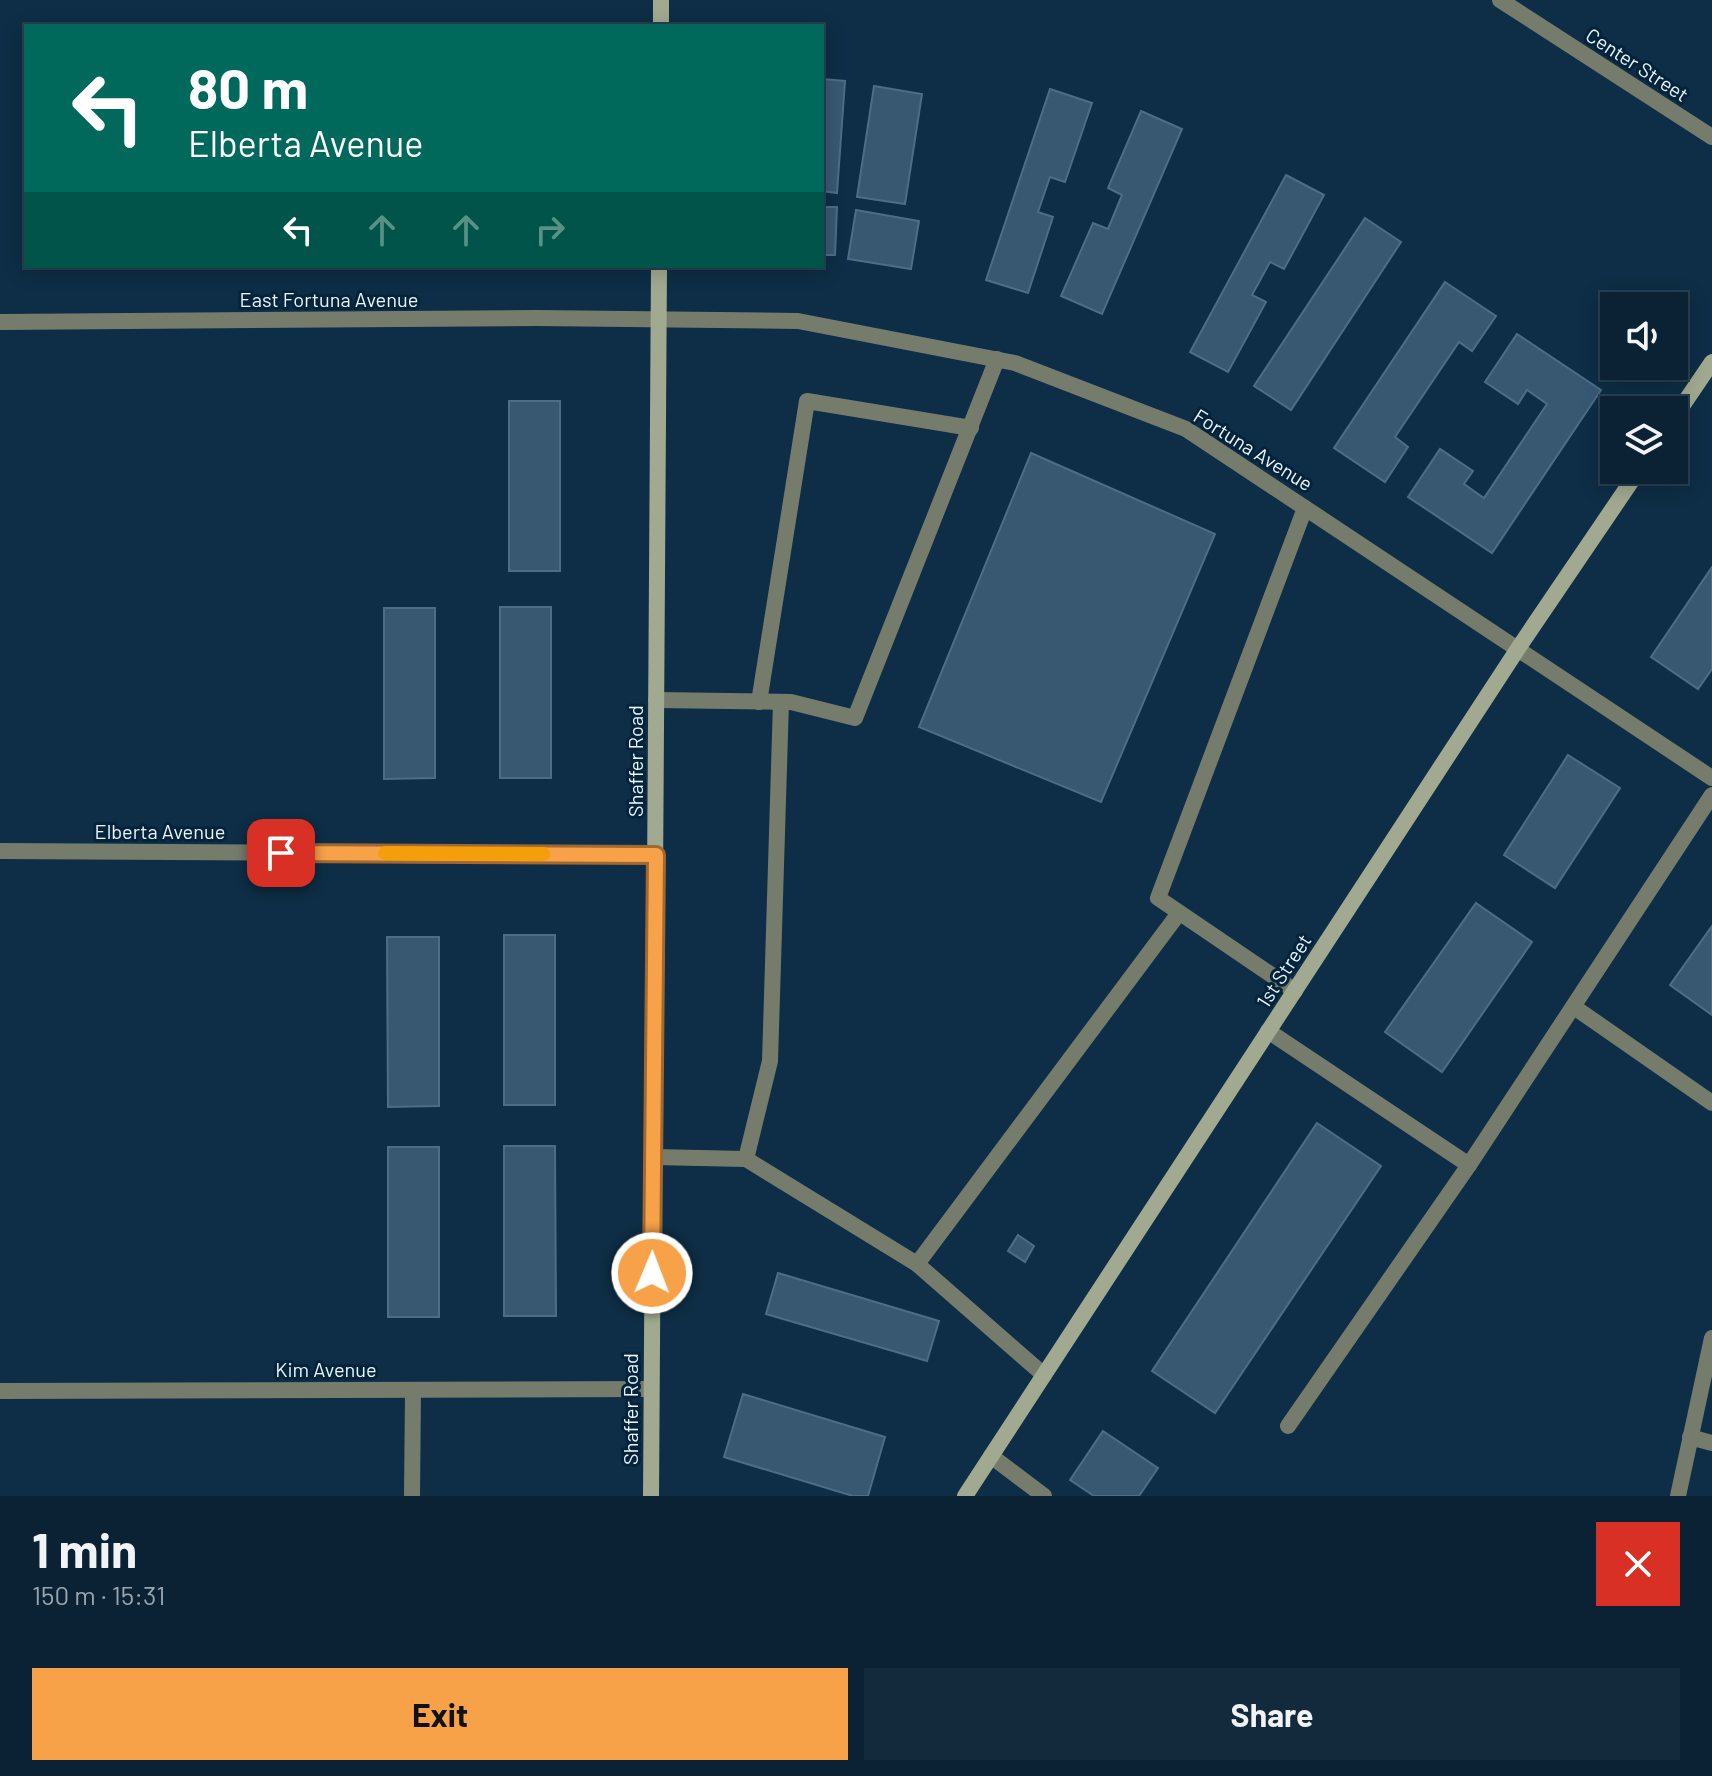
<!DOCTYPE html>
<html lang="en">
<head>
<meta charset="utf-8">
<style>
	body { margin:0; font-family:Barlow,sans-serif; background:#132a3c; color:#f1f3f6; height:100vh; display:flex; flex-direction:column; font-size:30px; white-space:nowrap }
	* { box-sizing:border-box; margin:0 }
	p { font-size:26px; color:#99a4ac }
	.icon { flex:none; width:44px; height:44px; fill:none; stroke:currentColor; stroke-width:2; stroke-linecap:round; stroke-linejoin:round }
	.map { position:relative; height:1496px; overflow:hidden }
	.details { display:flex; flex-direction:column; background:#0a2234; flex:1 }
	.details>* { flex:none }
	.guide { position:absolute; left:24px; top:24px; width:800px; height:244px; border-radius:0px; box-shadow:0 4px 20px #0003,0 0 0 2px #2a3f4f; background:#00695c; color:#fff; overflow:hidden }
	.fabs { position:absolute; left:1600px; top:292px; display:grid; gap:16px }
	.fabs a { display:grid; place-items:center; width:88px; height:88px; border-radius:0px; background:#0a2234; box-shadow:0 4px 20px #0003,0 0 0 2px #2a3f4f; font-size:40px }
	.pin { position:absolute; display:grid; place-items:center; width:68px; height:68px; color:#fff; margin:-34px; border-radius:16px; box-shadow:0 4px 12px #0006 }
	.me { position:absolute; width:88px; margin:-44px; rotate:1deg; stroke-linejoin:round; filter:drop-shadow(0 0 6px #0008) }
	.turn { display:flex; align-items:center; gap:28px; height:168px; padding:0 32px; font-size:36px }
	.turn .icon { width:104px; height:104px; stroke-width:2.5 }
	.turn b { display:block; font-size:56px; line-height:68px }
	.lanes { display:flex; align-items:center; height:76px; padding:0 32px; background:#0003; justify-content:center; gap:40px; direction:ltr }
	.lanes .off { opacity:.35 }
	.round { display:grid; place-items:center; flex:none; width:84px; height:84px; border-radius:0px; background:#132a3c }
	.head { display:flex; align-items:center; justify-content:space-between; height:136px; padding:0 32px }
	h1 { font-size:48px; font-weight:700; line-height:60px }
	.primary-button { display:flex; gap:16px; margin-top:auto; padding:16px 32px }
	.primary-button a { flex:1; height:92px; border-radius:0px; background:#f7a148; color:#111; font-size:32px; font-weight:700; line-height:92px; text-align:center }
	.primary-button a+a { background:#132a3c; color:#f1f3f6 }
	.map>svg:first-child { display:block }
	.building { fill:#385872; stroke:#4c6d88; stroke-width:2 }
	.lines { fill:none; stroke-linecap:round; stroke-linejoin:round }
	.lane { stroke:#767c6c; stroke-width:16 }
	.street { stroke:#767c6c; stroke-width:16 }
	.secondary { stroke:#a1aa90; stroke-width:16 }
	.route-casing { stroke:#a1692f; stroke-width:20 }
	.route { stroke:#f7a148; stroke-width:14 }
	.slow { stroke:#f59e0b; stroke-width:14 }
	.labels { text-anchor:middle; stroke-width:6; stroke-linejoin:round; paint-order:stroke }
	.street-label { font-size:20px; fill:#eaf5fe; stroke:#03243b }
</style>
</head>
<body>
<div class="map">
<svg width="1712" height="1496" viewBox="0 0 1712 1496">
	<rect width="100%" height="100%" fill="#0d2e46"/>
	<g class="building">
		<path d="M822 79 845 81 837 193 822 191Z"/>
		<path d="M874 86 922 94 905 204 857 197Z"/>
		<path d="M1050 89 1092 103 1065 182 1050 177 1038 212 1053 217 1028 293 986 280Z"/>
		<path d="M1141 111 1182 129 1102 314 1061 296 1093 223 1108 229 1122 195 1108 188Z"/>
		<path d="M1286 175 1324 195 1284 269 1270 262 1252 295 1266 302 1228 372 1190 352Z"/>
		<path d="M822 207H837L835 255H822Z"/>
		<path d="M856 210 919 221 911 269 848 259Z"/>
		<path d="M1365 218 1401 242 1291 410 1254 386Z"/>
		<path d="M1445 282 1496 316 1472 351 1459 342 1395 437 1408 447 1385 482 1334 448Z"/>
		<path d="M1517 334 1601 390 1492 553 1408 497 1440 449 1473 471 1464 484 1484 498 1547 404 1527 390 1518 404 1485 382Z"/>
		<rect x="509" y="401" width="51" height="170"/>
		<path d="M1031 453 1215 534 1101 802 919 727Z"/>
		<path d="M1712 567V669L1698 689 1651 657Z"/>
		<rect x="500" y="607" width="51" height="171"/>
		<path d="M384 608H435V778L384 779Z"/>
		<path d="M1568 755 1620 788 1555 888 1504 855Z"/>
		<path d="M1476 903 1532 942 1442 1072 1385 1032Z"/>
		<path d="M1712 926V1015L1670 985Z"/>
		<rect x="504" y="935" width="51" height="170"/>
		<path d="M387 937H439V1106L388 1107Z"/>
		<path d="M1317 1123 1381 1166 1215 1413 1152 1371Z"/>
		<path d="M504 1146H555L556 1316H504Z"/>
		<rect x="388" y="1147" width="51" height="170"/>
		<path d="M1018 1235 1034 1246 1025 1262 1008 1251Z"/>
		<path d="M778 1273 939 1321 927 1361 766 1314Z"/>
		<path d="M743 1394 885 1437 868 1496H853L724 1457Z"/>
		<path d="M1103 1431 1158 1468 1139 1496H1094L1070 1480Z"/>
	</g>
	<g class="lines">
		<g class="lane">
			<path d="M656 700 791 702 855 718 997 359"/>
			<path d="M759 702 807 401 971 428"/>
			<path d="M1295 991 1158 898 1305 508"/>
			<path d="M1574 1007 1712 1103"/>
			<path d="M1268 1031 1469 1165 1712 795"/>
			<path d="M653 1157 746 1159 770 1061 781 702"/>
			<path d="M746 1159 917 1264"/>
			<path d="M1044 1375 917 1264 1179 913"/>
			<path d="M1288 1426 1469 1165"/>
			<path d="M1690 1437 1712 1443"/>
			<path d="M991 1456 1044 1496"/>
			<path d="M412 1496 413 1390"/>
		</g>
		<g class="street">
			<path d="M1500 0 1712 137"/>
			<path d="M0 322 536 318 798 321 1015 363 1186 429 1712 778"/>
			<path d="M0 851 656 855"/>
			<path d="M0 1391 651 1389"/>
			<path d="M1678 1496 1712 1338"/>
		</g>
		<g class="secondary">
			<path d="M661 26V0"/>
			<path d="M1674 418 1712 362"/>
			<path d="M651 1496 659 266"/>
			<path d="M965 1496 1519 647 1639 470"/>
		</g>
	</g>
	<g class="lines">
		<g class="route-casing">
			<path id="route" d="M281 853 656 855 652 1273"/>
		</g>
		<use href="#route" class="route"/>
		<path class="slow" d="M385 853 543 854"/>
	</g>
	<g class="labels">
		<g class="street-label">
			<text transform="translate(1637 65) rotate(33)" y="7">Center Street</text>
			<text x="329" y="307">East Fortuna Avenue</text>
			<text transform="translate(1253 450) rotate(32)" y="7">Fortuna Avenue</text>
			<text transform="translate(636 761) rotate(-90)" y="7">Shaffer Road</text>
			<text x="160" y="839">Elberta Avenue</text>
			<text transform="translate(1284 971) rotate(-57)" y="7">1st Street</text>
			<text x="326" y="1377">Kim Avenue</text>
			<text transform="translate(631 1409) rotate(-90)" y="7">Shaffer Road</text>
		</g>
	</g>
</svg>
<div class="fabs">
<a><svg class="icon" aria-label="sound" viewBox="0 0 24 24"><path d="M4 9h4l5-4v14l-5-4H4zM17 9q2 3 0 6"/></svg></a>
<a><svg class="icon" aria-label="layers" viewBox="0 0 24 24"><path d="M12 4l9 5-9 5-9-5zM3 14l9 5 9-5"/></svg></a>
</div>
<div class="pin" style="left:281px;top:853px;background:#d93025"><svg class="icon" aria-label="arrive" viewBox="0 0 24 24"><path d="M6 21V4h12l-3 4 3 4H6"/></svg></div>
<svg class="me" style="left:652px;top:1273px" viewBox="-20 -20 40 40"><circle r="17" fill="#f7a148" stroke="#fff" stroke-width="3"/><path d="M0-11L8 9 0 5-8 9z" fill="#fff"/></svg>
<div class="guide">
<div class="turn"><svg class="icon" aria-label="left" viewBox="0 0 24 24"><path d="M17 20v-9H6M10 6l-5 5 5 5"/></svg><div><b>80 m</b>Elberta Avenue</div></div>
<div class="lanes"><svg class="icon" aria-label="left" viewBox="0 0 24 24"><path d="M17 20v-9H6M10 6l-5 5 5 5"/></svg><svg class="icon off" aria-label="ahead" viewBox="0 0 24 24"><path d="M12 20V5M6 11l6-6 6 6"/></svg><svg class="icon off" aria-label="ahead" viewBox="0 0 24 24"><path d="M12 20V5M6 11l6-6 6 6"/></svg><svg class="icon off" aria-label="right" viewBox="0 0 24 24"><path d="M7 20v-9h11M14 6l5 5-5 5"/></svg></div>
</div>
</div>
<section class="details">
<div class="head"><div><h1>1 min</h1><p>150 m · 15:31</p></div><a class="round" style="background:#d93025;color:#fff"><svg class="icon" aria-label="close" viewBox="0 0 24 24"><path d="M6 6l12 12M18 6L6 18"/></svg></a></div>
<div class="primary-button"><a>Exit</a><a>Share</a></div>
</section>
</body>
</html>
